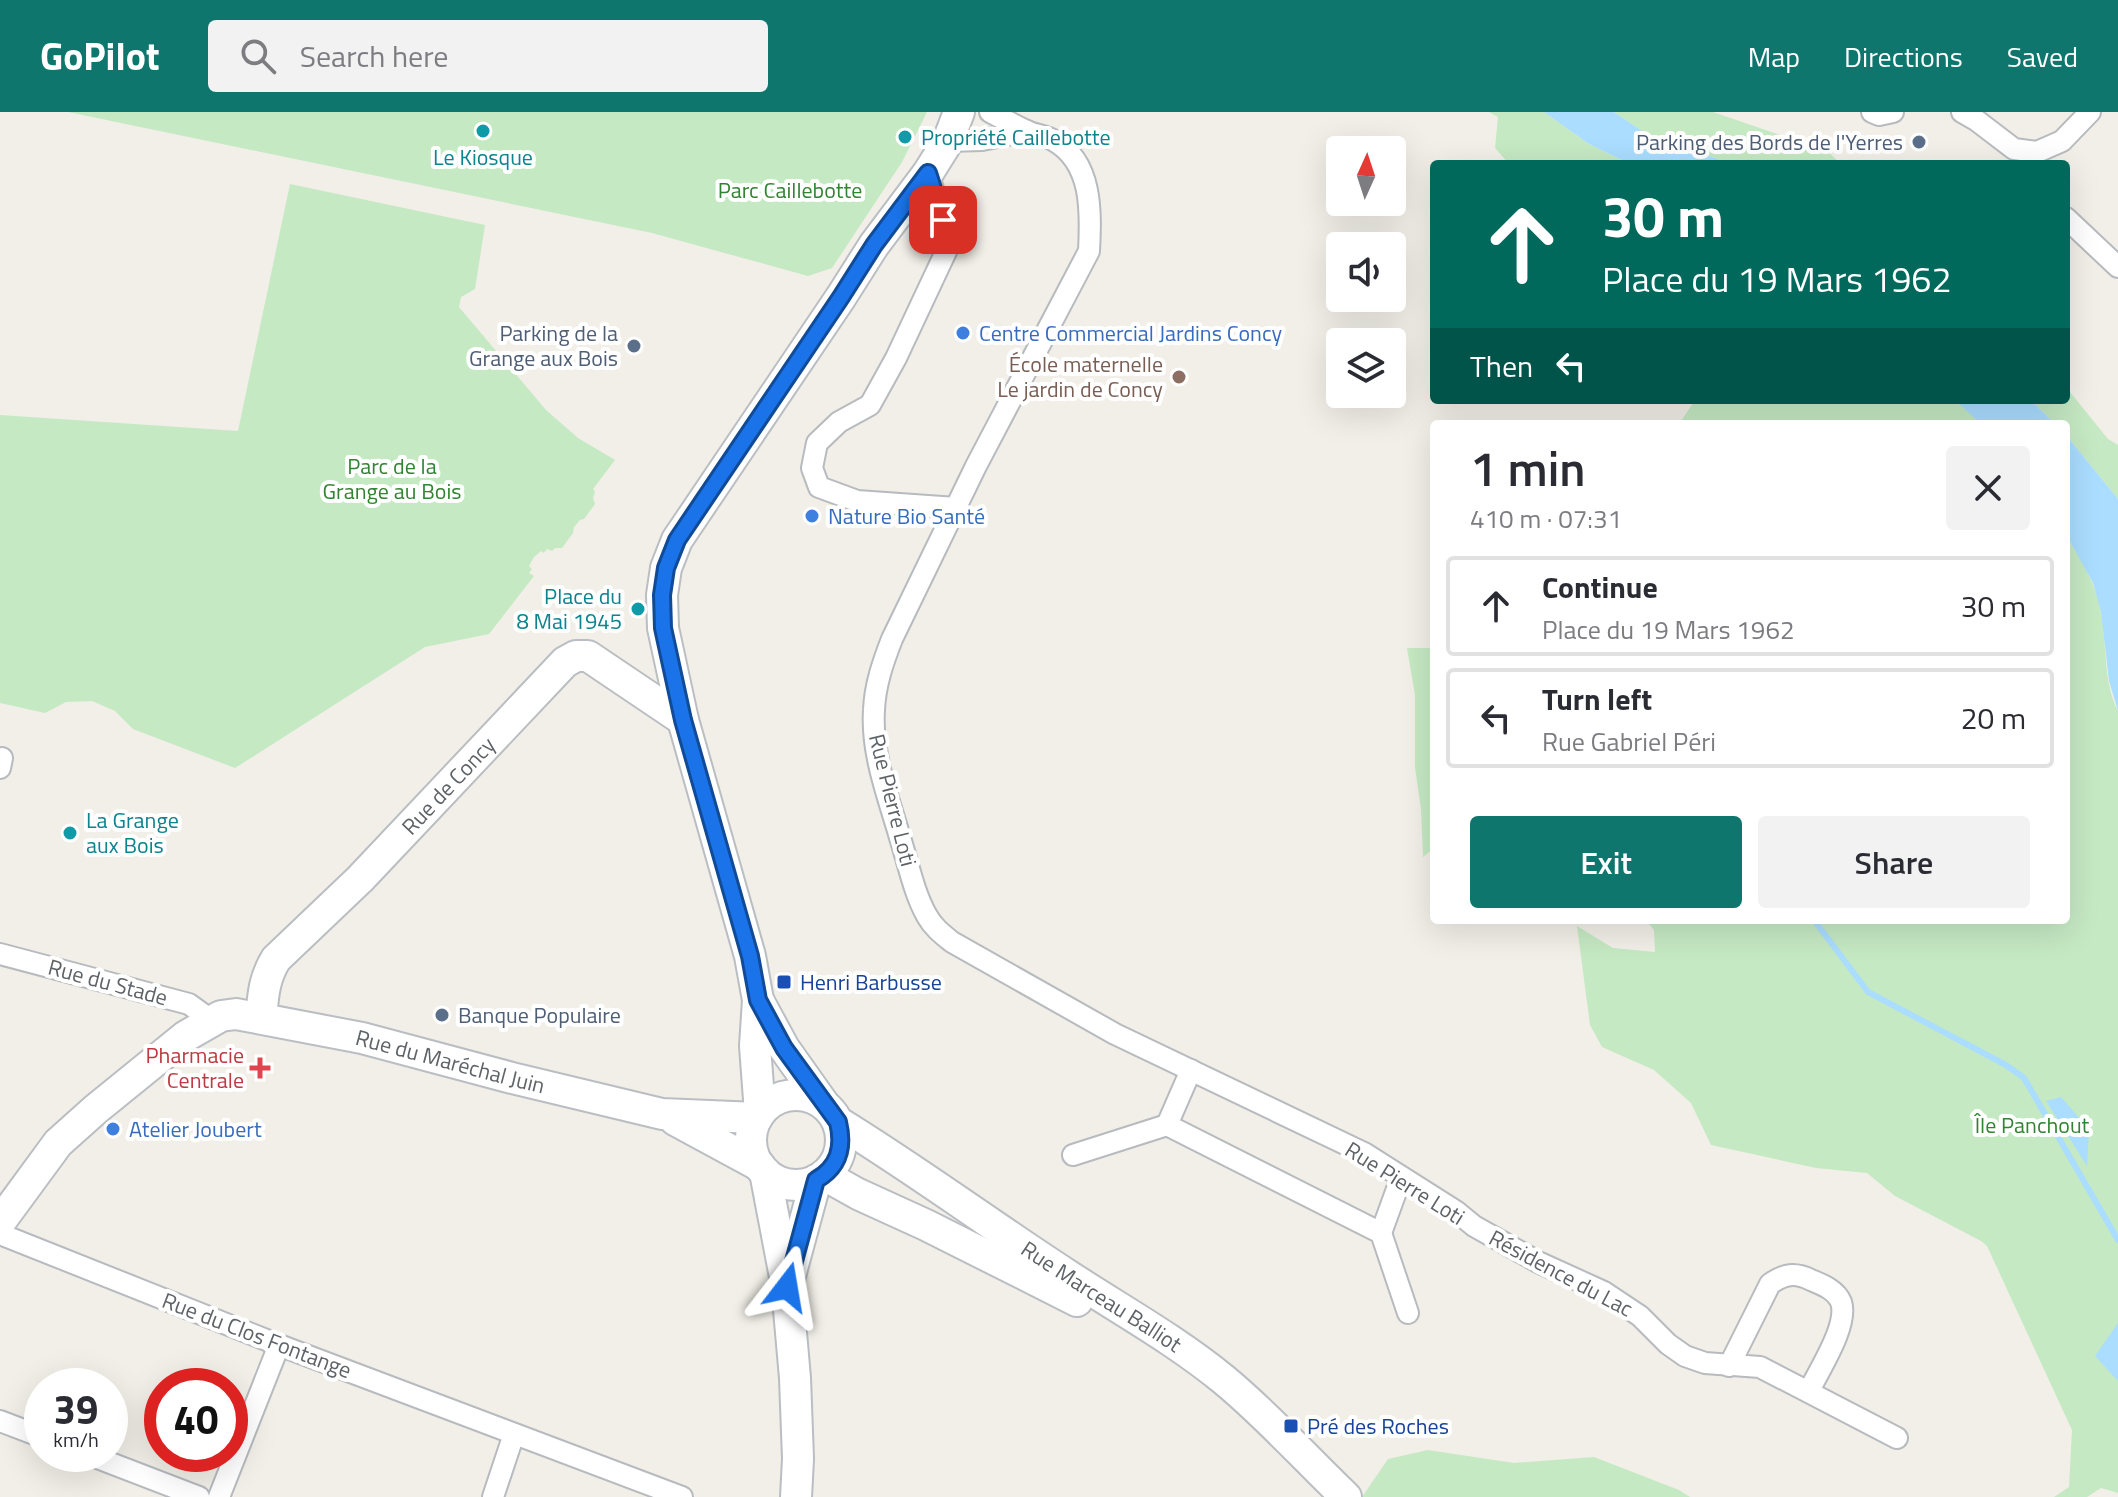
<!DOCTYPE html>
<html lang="en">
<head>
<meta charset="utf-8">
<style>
	body { margin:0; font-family:"Titillium Web",sans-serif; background:#f2f2f3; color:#2b2b33; height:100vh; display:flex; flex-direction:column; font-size:30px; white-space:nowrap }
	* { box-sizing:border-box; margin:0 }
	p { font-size:26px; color:#7c7c81 }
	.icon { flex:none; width:44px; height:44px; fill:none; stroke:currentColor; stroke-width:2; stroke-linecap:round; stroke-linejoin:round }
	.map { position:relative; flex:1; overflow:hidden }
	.side { position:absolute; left:1430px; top:308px; width:640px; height:504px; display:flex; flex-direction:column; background:#fff; border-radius:8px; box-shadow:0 8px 32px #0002 }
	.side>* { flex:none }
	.banner { position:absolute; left:1430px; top:48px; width:640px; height:244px; border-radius:8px; box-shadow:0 8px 32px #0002; background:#00695c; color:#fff; overflow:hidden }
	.needle { width:52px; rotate:3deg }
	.controls { position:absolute; left:1326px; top:24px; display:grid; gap:16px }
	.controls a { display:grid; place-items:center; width:80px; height:80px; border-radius:8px; background:#fff; box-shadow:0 8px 32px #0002; font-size:40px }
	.speed { position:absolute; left:24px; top:1256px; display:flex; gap:16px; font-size:40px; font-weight:700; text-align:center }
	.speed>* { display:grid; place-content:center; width:104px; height:104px; border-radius:50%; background:#fff; box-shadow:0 8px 32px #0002; line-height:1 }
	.speed small { font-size:20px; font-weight:400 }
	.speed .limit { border:12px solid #d22; background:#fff; color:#111 }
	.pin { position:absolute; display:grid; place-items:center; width:68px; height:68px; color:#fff; margin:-34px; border-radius:16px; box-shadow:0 4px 12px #0006 }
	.me { position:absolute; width:88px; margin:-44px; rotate:14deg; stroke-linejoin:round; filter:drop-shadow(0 0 6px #0008) }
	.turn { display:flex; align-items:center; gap:28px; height:168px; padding:0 40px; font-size:36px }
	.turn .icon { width:104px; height:104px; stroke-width:2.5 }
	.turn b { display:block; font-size:56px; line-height:68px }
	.then { display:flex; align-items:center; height:76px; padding:0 40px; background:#0003; gap:16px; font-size:30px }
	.round { display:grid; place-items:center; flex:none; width:84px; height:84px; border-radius:8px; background:#f2f2f3 }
	.headline { display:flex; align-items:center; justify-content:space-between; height:136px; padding:0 40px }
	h1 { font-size:48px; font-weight:600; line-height:60px }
	.button { display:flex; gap:16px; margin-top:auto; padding:16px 40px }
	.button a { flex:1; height:92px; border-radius:8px; background:#0f766e; color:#fff; font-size:32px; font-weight:600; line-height:92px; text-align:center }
	.button a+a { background:#f2f2f3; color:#2b2b33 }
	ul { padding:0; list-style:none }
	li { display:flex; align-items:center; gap:24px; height:100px; margin:0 16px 12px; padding:0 24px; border:4px solid #e1e1e2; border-radius:8px }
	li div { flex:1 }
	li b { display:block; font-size:30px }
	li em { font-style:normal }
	header { display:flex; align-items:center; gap:48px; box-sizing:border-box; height:112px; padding:0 40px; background:#0f766e; color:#fff }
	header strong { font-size:38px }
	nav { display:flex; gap:44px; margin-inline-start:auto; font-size:28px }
	.search { width:560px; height:72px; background:#f2f2f3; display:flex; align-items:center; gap:20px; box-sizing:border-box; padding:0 28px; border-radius:8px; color:#7c7c81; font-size:30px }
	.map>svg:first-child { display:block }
	.green { fill:#c5e9c3 }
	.water { fill:#adf }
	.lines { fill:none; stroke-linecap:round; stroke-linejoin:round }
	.stream { stroke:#adf; stroke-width:6 }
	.street-casing { stroke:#b7babe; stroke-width:24 }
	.secondary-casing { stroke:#babec3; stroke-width:34 }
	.street { stroke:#fff; stroke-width:20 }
	.secondary { stroke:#fff; stroke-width:30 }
	.route-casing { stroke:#114b97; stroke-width:20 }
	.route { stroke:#1a73e8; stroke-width:14 }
	.culture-dot { fill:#0f9aa8; stroke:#fff; stroke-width:3 }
	.service-dot { fill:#5c6f8a; stroke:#fff; stroke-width:3 }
	.shop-dot { fill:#3f7fe0; stroke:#fff; stroke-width:3 }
	.education-dot { fill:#8d6e63; stroke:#fff; stroke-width:3 }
	.transit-dot { fill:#1a4fb4; stroke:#fff; stroke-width:3 }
	.health-dot { fill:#e0444e; stroke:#fff; stroke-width:3 }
	.labels { text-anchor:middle; stroke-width:8; stroke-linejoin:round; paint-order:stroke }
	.culture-label { font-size:22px; fill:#0d838f; stroke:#fff; text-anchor:start }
	.service-label { font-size:22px; fill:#4e5e75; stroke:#fff; text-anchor:end }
	.park-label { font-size:22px; fill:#318432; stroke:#fff }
	.shop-label { font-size:22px; fill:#366cbe; stroke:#fff; text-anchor:start }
	.education-label { font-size:22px; fill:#785e54; stroke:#fff; text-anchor:end }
	.street-label { font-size:22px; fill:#5e6368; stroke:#fff }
	.transit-label { font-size:22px; fill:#164399; stroke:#fff; text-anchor:start }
	.health-label { font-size:22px; fill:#be3a42; stroke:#fff; text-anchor:end }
</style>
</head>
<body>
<header>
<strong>GoPilot</strong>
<div class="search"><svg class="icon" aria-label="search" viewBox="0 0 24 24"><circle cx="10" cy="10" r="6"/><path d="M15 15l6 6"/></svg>Search here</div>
<nav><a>Map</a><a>Directions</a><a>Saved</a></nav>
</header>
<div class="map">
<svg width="2118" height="1385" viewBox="0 0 2118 1385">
	<rect width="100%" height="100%" fill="#f1efe7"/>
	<g class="green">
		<path d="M68 0H927L902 50 832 156 808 164 652 121Z"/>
		<path d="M1489 0H1544L1589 32 1630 52H1509L1495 36 1498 5Z"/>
		<path d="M1614 0H1713L1829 40 1840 52H1733L1651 25Z"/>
		<path d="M290 72 485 113 475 177 461 185 459 195 546 298 578 326 615 348 593 377 595 380 593 386 595 392 584 407 580 408 574 415 573 421 562 436H555L552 439 547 437 544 441 541 439 534 445 529 454 532 457 529 461 534 464 489 522 425 535 235 656 133 617 115 599 92 589 66 590 45 601 0 591V303L238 319Z"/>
		<path d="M2066 275 2108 327 2118 333V387L2066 323V312H2055L2031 288H2066Z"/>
		<path d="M1695 288H1962L1984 312H1679Z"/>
		<path d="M2066 422C2081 447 2096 472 2101 501 2107 533 2103 570 2118 599V1381L2101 1376 2087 1385H2054L2069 1375 2072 1318 1987 1134 1981 1129 1895 1084 1867 1061 1816 1056 1711 1033 1691 991 1654 958 1602 935 1590 913 1577 814 1613 836 1655 840 1654 818 1646 808H2066Z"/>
		<path d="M1407 536H1432L1434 539V736L1423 745 1421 697 1415 655V583Z"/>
		<path d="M1428 1338 1514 1351 1594 1345 1679 1378 1690 1385H1362L1388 1347Z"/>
	</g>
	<g class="water">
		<path d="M1544 0H1614L1651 25 1733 52H1630L1589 32Z"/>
		<path d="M1955 288H2031L2055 312H1981Z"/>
		<path d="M2066 323 2118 387V599L2109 569 2101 500 2093 471 2066 422Z"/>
		<path d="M2061 985 2089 1017 2087 1054 2046 989Z"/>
		<path d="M2118 1211V1269L2095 1244Z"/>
	</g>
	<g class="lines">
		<path class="stream" d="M1814 808 1868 880 2006 953 2024 966 2118 1128"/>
		<g class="street-casing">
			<g id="street">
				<path d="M990 0C1003 7 1016 14 1029 20 1037 23 1046 24 1053 28 1093 50 1091 100 1089 139L976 354 892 527C883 550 875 573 874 598 871 642 889 687 901 729 909 754 914 781 927 804 933 815 942 822 952 830L1115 922 1364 1041 1457 1100 1474 1114 1538 1150 1604 1180 1640 1204 1668 1232 1685 1244 1705 1251 1760 1255 1897 1326"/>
				<path d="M1872 0 1879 3 1893 0"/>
				<path d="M1962 0 1976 8 2014 37 2037 40 2062 29 2090 0"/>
				<path d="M948 29 982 28 1027 19"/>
				<path d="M928 61 950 131 896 246 870 293 839 310 817 331 812 356 819 375 857 389 956 396"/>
				<path d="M2066 106 2118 155"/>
				<path d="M0 656 2 646"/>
				<path d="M0 842 189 892 211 908"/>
				<path d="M1167 1013 1191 958"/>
				<path d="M1073 1043 1167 1013 1381 1121 1408 1201"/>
				<path d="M1381 1121 1401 1066"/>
				<path d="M0 1122 279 1233 682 1385"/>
				<path d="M1729 1254 1770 1172C1784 1162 1795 1160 1811 1168 1823 1173 1836 1178 1841 1190 1849 1213 1819 1258 1809 1279"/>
				<path d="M0 1309 42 1325"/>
				<path d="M87 1342 199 1385"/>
				<path d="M219 1385 279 1233"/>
				<path d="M493 1385 514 1322"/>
			</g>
		</g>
		<g class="secondary-casing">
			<g id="secondary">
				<path d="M758 888 784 936 823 991"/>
				<path id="s1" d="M261 906C263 884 264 866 276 847L360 767 565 550 576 544H588L683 608"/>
				<circle cx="796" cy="1028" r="45"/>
				<path d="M760 1001 755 934 758 888 750 844 683 608 663 516 662 483 666 456 677 428 841 185 874 133 928 61 948 29 959 0"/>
				<path d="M675 1008 760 1054"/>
				<path id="s2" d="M838 1010C916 1058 989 1112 1066 1162 1119 1197 1174 1227 1223 1267 1267 1303 1305 1346 1346 1385"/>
				<path d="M765 1060 785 1165"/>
				<path d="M824 1063 858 1082 926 1113 1077 1189"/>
				<path id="s3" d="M0 1110 58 1031 96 997 186 924 221 904 236 902 362 926 512 966 662 1002 757 1006"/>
				<path d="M796 1385 798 1347 795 1266 787 1175 816 1068"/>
			</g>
		</g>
		<use href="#street" class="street"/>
		<use href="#secondary" class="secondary"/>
	</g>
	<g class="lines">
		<g class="route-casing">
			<path id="route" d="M787 1175 816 1068C839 1055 844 1035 838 1010L784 936 758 888 750 844 683 608 663 516 662 483 666 456 677 428 841 185 874 133 928 61 943 108"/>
		</g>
		<use href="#route" class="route"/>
	</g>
	<g class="culture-dot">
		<circle cx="483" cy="19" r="8"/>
		<circle cx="905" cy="25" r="8"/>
		<circle cx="638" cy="497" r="8"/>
		<circle cx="70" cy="721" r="8"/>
	</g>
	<g class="service-dot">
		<circle cx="1919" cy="30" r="8"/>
		<circle cx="634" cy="234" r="8"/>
		<circle cx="442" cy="903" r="8"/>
	</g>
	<g class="shop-dot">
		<circle cx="963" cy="221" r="8"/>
		<circle cx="812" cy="404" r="8"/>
		<circle cx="113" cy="1017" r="8"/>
	</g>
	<circle class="education-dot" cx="1179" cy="265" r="8"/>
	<g class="transit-dot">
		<rect x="776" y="862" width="16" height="16" rx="4"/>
		<rect x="1283" y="1306" width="16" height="16" rx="4"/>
	</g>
	<path class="health-dot" d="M256 944h8v8h8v8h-8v8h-8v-8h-8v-8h8z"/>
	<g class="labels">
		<g class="culture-label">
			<text x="921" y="33">Propriété Caillebotte</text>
			<text x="483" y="53" text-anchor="middle">Le Kiosque</text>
			<text x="622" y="492" text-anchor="end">Place du<tspan x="622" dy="25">8 Mai 1945</tspan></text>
			<text x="86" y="716">La Grange<tspan x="86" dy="25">aux Bois</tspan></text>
		</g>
		<g class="service-label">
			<text x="1903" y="38">Parking des Bords de l'Yerres</text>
			<text x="618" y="229">Parking de la<tspan x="618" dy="25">Grange aux Bois</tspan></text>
			<text x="458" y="911" text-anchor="start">Banque Populaire</text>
		</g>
		<g class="park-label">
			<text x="790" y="86">Parc Caillebotte</text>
			<text x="392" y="362">Parc de la<tspan x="392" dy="25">Grange au Bois</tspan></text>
			<text x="2032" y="1021">Île Panchout</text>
		</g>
		<g class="shop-label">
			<text x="979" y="229">Centre Commercial Jardins Concy</text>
			<text x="828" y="412">Nature Bio Santé</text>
			<text x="129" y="1025">Atelier Joubert</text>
		</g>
		<g class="education-label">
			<text x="1163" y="260">École maternelle<tspan x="1163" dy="25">Le jardin de Concy</tspan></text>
		</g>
		<g class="street-label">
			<text dy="8" stroke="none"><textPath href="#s1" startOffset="306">Rue de Concy</textPath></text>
			<text transform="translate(893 688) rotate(76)" y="8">Rue Pierre Loti</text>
			<text transform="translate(108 870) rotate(15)" y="8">Rue du Stade</text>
			<text dy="8" stroke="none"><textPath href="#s3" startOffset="540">Rue du Maréchal Juin</textPath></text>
			<text transform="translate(1405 1071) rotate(32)" y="8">Rue Pierre Loti</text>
			<text transform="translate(1561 1161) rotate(28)" y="8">Résidence du Lac</text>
			<text dy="8" stroke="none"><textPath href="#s2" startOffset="316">Rue Marceau Balliot</textPath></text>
			<text transform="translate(257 1223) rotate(21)" y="8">Rue du Clos Fontange</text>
		</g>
		<g class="transit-label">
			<text x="800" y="878">Henri Barbusse</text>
			<text x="1307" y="1322">Pré des Roches</text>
		</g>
		<g class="health-label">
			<text x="244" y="951">Pharmacie<tspan x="244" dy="25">Centrale</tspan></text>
		</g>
	</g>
</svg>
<div class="controls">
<a><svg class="needle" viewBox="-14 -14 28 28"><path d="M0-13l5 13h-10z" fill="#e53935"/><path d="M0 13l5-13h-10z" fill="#7c7c81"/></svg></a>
<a><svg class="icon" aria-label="sound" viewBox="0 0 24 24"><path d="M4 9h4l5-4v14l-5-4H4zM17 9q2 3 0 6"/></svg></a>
<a><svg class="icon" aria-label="layers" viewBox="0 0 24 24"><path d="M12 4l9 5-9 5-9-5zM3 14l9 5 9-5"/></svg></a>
</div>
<div class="speed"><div>39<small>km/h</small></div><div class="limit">40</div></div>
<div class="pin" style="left:943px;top:108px;background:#d93025"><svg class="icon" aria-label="arrive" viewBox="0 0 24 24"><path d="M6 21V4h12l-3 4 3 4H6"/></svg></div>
<svg class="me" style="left:787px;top:1175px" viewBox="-20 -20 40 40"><path d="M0-17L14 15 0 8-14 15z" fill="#1a73e8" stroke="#fff" stroke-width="4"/></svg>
<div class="banner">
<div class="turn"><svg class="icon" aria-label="ahead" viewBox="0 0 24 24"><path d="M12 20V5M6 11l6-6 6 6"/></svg><div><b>30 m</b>Place du 19 Mars 1962</div></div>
<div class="then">Then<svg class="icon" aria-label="left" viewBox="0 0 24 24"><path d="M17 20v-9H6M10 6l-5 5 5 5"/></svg></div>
</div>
<section class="side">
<div class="headline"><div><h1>1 min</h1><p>410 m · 07:31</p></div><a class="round"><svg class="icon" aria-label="close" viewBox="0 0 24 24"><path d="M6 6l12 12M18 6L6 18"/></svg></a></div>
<ul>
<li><svg class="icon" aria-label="ahead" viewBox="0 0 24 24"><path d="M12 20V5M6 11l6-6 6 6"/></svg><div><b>Continue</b><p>Place du 19 Mars 1962</p></div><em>30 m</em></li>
<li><svg class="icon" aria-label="left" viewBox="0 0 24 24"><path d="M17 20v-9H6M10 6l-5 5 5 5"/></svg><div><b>Turn left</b><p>Rue Gabriel Péri</p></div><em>20 m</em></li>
</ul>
<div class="button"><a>Exit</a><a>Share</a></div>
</section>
</div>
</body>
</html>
